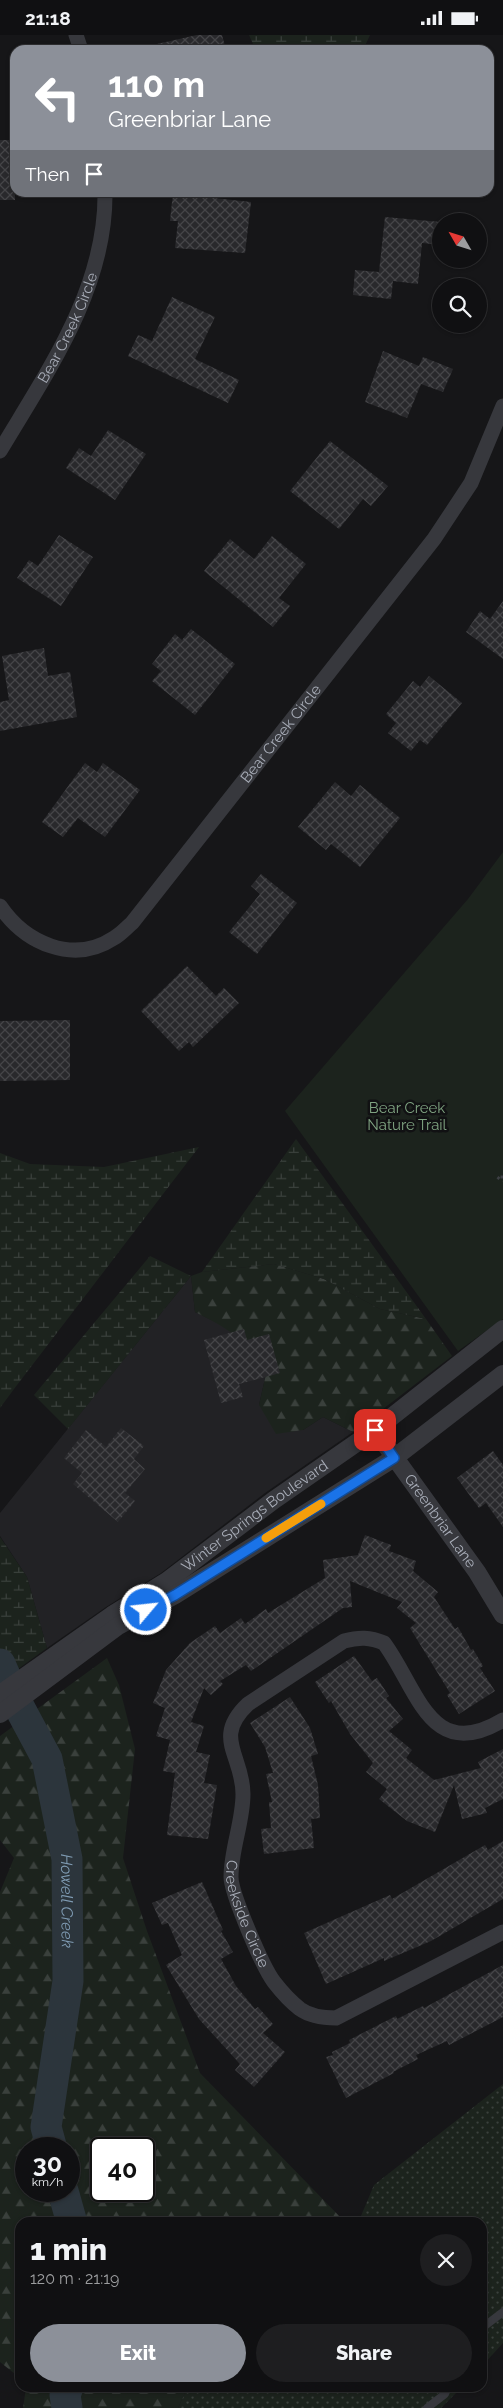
<!DOCTYPE html>
<html lang="en">
<head>
<meta charset="utf-8">
<style>
	body { margin:0; font-family:Raleway,sans-serif; background:#1e1e20; color:#f1f3f6; height:100vh; display:flex; flex-direction:column; font-size:19px; white-space:nowrap }
	* { box-sizing:border-box; margin:0 }
	p { font-size:16px; color:#9c9d9f }
	.icon { flex:none; width:28px; height:28px; fill:none; stroke:currentColor; stroke-width:2; stroke-linecap:round; stroke-linejoin:round }
	.map { position:relative; flex:1; overflow:hidden }
	.side { position:absolute; left:15px; top:2182px; width:472px; height:175px; display:flex; flex-direction:column; background:#101012; border-radius:15px; box-shadow:0 1px 4px #0004,0 0 0 1px #303032 }
	.side>* { flex:none }
	.top-card { position:absolute; left:10px; top:10px; width:484px; height:152px; border-radius:15px; box-shadow:0 1px 4px #0004,0 0 0 1px #303032; background:#8c9099; color:#fff; overflow:hidden }
	.needle { width:32px; rotate:309deg }
	.tools { position:absolute; left:432px; top:178px; display:grid; gap:10px }
	.tools a { display:grid; place-items:center; width:55px; height:55px; border-radius:50%; background:#101012; box-shadow:0 1px 4px #0004,0 0 0 1px #303032; font-size:25px }
	.speed { position:absolute; left:15px; top:2102px; display:flex; gap:10px; font-size:25px; font-weight:700; text-align:center }
	.speed>* { display:grid; place-content:center; width:65px; height:65px; border-radius:50%; background:#101012; box-shadow:0 1px 4px #0004,0 0 0 1px #303032; line-height:1 }
	.speed small { font-size:12px; font-weight:400 }
	.speed .limit { border:2px solid #111; border-radius:8px; background:#fff; color:#111 }
	.pin { position:absolute; display:grid; place-items:center; width:42px; height:42px; color:#fff; margin:-21px; border-radius:10px; box-shadow:0 2px 8px #0006 }
	.me { position:absolute; width:55px; margin:-28px; rotate:62deg; stroke-linejoin:round; filter:drop-shadow(0 0 4px #0008) }
	.turn { display:flex; align-items:center; gap:18px; height:105px; padding:0 15px; font-size:22px }
	.turn .icon { width:65px; height:65px; stroke-width:2.5 }
	.turn b { display:block; font-size:35px; line-height:42px }
	.then { display:flex; align-items:center; height:48px; padding:0 15px; background:#0003; gap:10px; font-size:19px }
	.round { display:grid; place-items:center; flex:none; width:52px; height:52px; border-radius:26px; background:#1e1e20 }
	.headline { display:flex; align-items:center; justify-content:space-between; height:85px; padding:0 15px }
	h1 { font-size:30px; font-weight:800; line-height:38px }
	.primary-button { display:flex; gap:10px; margin-top:auto; padding:10px 15px }
	.primary-button a { flex:1; height:58px; border-radius:30px; background:#8c9099; color:#fff; font-size:20px; font-weight:800; line-height:58px; text-align:center }
	.primary-button a+a { background:#1e1e20; color:#f1f3f6 }
	.status { display:flex; justify-content:space-between; align-items:center; height:35px; padding:0 25px; background:#101012; direction:ltr }
	.status svg { height:14px; fill:currentColor }
	.map>svg:first-child { display:block }
	.built { fill:#222225 }
	.grass { fill:url(#grass-dots) }
	.forest { fill:url(#forest-firs); fill-rule:evenodd }
	.wetland { fill:url(#wetland-marsh) }
	.green { fill:#1c231d }
	.lines { fill:none; stroke-linecap:round; stroke-linejoin:round }
	.river { stroke:#2c353c; stroke-width:31 }
	.building { fill:url(#building-cross-hatch) }
	.path { stroke:#3d3f44; stroke-width:3; stroke-dasharray:2.5 4; stroke-linecap:butt }
	.service { stroke:#37383d; stroke-width:8 }
	.minor { stroke:#37383d; stroke-width:15 }
	.tertiary { stroke:#37383d; stroke-width:18 }
	.route-casing { stroke:#114b97; stroke-width:12 }
	.route { stroke:#1a73e8; stroke-width:9 }
	.slow { stroke:#f59e0b; stroke-width:9 }
	.labels { text-anchor:middle; stroke-width:5; stroke-linejoin:round; paint-order:stroke }
	.street-label { font-size:15px; fill:#a8adb8; stroke:#111113 }
	.park-label { font-size:15px; fill:#7fa381; stroke:#111113 }
	.water-label { font-size:16px; font-style:italic; fill:#7f9bb3; stroke:#111113 }
</style>
</head>
<body>
<div class="status"><b>21:18</b><svg viewBox="0 0 49 12"><path d="M0 12V9h3v3zM5 12V6h3v6zM10 12V3h3v9zM15 12V0h3v12zM26 1h20v11H26zM47 4h2v5h-2z"/></svg></div>
<div class="map">
<svg width="503" height="2373" viewBox="0 0 503 2373">
	<defs>
		<pattern id="grass-dots" width="8" height="8" patternUnits="userSpaceOnUse" patternTransform="scale(1.25)"><rect width="8" height="8" fill="#1c231d"/><path d="M2 2h.1M6 6h.1" fill="none" stroke="#3a403c" stroke-width="1.8" stroke-linecap="round"/></pattern>
		<pattern id="forest-firs" width="22" height="20" patternUnits="userSpaceOnUse" patternTransform="scale(1.25)"><rect width="22" height="20" fill="#1c231d"/><path d="M5 1l3.5 6h-7zM16 11l3.5 6h-7z" fill="#3a403c"/></pattern>
		<pattern id="wetland-marsh" width="20" height="14" patternUnits="userSpaceOnUse" patternTransform="scale(1.25)"><rect width="20" height="14" fill="#1c231d"/><path d="M1 5h8M5 5V1M11 12h8M15 12V8" fill="none" stroke="#3a403c"/></pattern>
		<pattern id="building-cross-hatch" width="8" height="8" patternUnits="userSpaceOnUse" patternTransform="scale(1.25)"><rect width="8" height="8" fill="#29292c"/><path d="M0 0l8 8M0 8l8-8" fill="none" stroke="#454548"/></pattern>
	</defs>
	<rect width="100%" height="100%" fill="#161618"/>
	<path class="built" d="M191 1241 195 1277 228 1293 250 1314 266 1339 259 1370 303 1395 323 1382 353 1397 265 1458 161 1538 106 1572 47 1613 27 1542 0 1501V1478Z"/>
	<g class="grass">
		<path d="M503 2049V2308L483 2330 482 2188H358L374 2150Z"/>
		<path d="M187 2353H461L441 2373H178Z"/>
	</g>
	<g class="forest">
		<path d="M274 1229 324 1244 380 1274 426 1284 452 1321 353 1397 323 1382 303 1395 276 1399 259 1370 266 1339C243 1303 233 1296 195 1277L191 1241 202 1237Z"/>
		<path d="M107 1623 119 1650 135 1714 123 1823 147 1896 200 2038 345 2187 20 2188V2343L0 2327V1857L14 1823 0 1805V1701ZM26 2114H69V2156H26ZM101 2114H144V2156H101Z"/>
		<path d="M26 2353V2352L187 2353 178 2373H23Z"/>
	</g>
	<g class="wetland">
		<path d="M249 0H370L363 15H262L253 9Z"/>
		<path d="M296 1104 426 1284 380 1274 324 1244 274 1229 202 1237Z"/>
		<path d="M199 1112 14 1354 0 1373V1118L30 1129 104 1132Z"/>
		<path d="M150 1221 191 1241 68 1394 34 1360Z"/>
		<path d="M0 1502 27 1542 47 1613 0 1647Z"/>
	</g>
	<path class="green" d="M503 817V1284L458 1316 285 1076 468 864Z"/>
	<g class="lines">
		<g class="river">
			<path id="s1" d="M0 1629 16 1666 47 1724 67 1824 68 1946 46 2092 52 2114"/>
			<path d="M63 2156 72 2188"/>
			<path d="M67 2373 65 2360 68 2352"/>
		</g>
	</g>
	<g class="building">
		<path d="M197 0H222L226 15H158L157 9Z"/>
		<rect x="0" y="105" width="15" height="60"/>
		<path d="M173 158H215L214 163 251 167 245 218 175 213 178 186H170Z"/>
		<path d="M385 182 441 187V210L422 208 418 249 393 246 391 264 353 260 355 235 379 237Z"/>
		<path d="M172 262 215 282 195 324 239 345 228 368 128 321 138 300 152 306Z"/>
		<path d="M383 316 419 331 423 322 453 334 443 357 421 349 407 383 365 367Z"/>
		<path d="M108 395 146 419 115 465 66 433 79 413 91 421Z"/>
		<path d="M330 406 388 451 371 471 363 464 339 494 290 456Z"/>
		<path d="M59 500 93 522 61 571 17 543 29 525 38 531Z"/>
		<path d="M272 501 306 529 279 563 290 571 273 592 204 536 230 504 254 524Z"/>
		<path d="M503 566V624L466 597 480 576 490 584Z"/>
		<path d="M191 594 235 629 195 680 152 646 161 636 152 629 175 599 182 605Z"/>
		<path d="M44 613 48 641 70 637 77 682 0 696V667L9 665 2 621Z"/>
		<path d="M429 641 462 668 427 710 420 705 411 716 388 698 396 688 386 679 413 646 420 652Z"/>
		<path d="M85 728 97 737 103 728 140 755 105 802 78 783 63 802 42 787Z"/>
		<path d="M335 747 351 761 360 750 400 783 360 832 331 809 326 815 298 792Z"/>
		<path d="M261 839 297 868 257 919 229 897 260 859 251 851Z"/>
		<path d="M187 931 216 961 224 953 239 968 193 1012 189 1007 179 1016 141 976Z"/>
		<path d="M70 985V1045L0 1046V986Z"/>
		<path d="M244 1294 247 1305 269 1299 280 1338 239 1349 243 1362 221 1368 204 1305Z"/>
		<path d="M121 1393 144 1411 134 1424 145 1434 125 1458 135 1466 118 1487 73 1449 82 1438 64 1423 86 1395 106 1412Z"/>
		<path d="M493 1416 503 1430V1492L486 1468 479 1473 457 1443Z"/>
		<path d="M365 1500 391 1510 389 1516 416 1526 413 1536 438 1557 434 1562 455 1594 458 1592 471 1615 473 1614 483 1631 480 1633 495 1656 459 1679 447 1660 450 1658 410 1593 416 1588 397 1573 402 1567 350 1546 352 1572 343 1573 251 1636 246 1630 220 1646 223 1649 211 1660 204 1653 191 1687 204 1691 196 1717 210 1720 204 1748 217 1750 208 1804 167 1800 175 1738 163 1736 170 1705 156 1701 165 1673 153 1668 166 1635 190 1608 215 1591 220 1598 241 1583 245 1589 266 1574 268 1578 325 1543 323 1525 358 1520Z"/>
		<path d="M354 1621 372 1646 377 1643 389 1661 386 1663 403 1684 389 1696 412 1715 406 1723 434 1745 481 1733 478 1727 503 1714V1764L485 1773 487 1778 462 1784 454 1750 435 1797 407 1786 379 1764 387 1754 366 1737 373 1728 350 1699 331 1666 329 1668 315 1647Z"/>
		<path d="M290 1662 310 1693 318 1719 311 1721 318 1750 320 1783 311 1784 314 1813 264 1819 261 1794 271 1793 269 1767H272L266 1739 273 1738 265 1712 250 1688Z"/>
		<path d="M503 1806V1864L431 1906 384 1926V1923L326 1949 304 1898 390 1860 392 1864 485 1810 488 1815Z"/>
		<path d="M202 1847 223 1895 221 1896 233 1917 221 1924 236 1951 255 1974 258 1972 273 1989 263 1998 285 2017 254 2052 235 2035 240 2029 199 1984 166 1930 182 1920 168 1888 162 1890 152 1868Z"/>
		<path d="M503 1930V1982L449 2010 447 2006 416 2020 418 2024 393 2037 394 2038 346 2063 326 2022 333 2020 332 2017 350 2008 349 2005 396 1981 397 1984 423 1971 424 1973Z"/>
	</g>
	<g class="lines">
		<path class="path" d="M503 1142H497L503 1146"/>
		<g class="service">
			<path d="M482 2293 503 2277"/>
			<path d="M427 2373 445 2359 448 2352"/>
		</g>
		<g class="minor">
			<path d="M76 0 81 15"/>
			<path id="s2" d="M0 416C47 337 106 254 105 158"/>
			<path id="s3" d="M0 871C25 908 73 930 114 903 121 899 126 893 132 888L434 504 471 448 503 371"/>
			<path id="s4" d="M503 1685C430 1729 418 1654 384 1608 370 1602 359 1602 344 1606L248 1669C212 1703 243 1720 243 1759 243 1787 231 1814 231 1842 231 1858 263 1933 274 1947 281 1956 291 1967 300 1974 311 1982 324 1983 336 1983L503 1897"/>
		</g>
		<g class="tertiary">
			<path id="s5" d="M375 1395 477 1537 503 1580"/>
			<path id="s6" d="M0 1659 112 1580 167 1546 274 1465 375 1395 503 1294"/>
			<path d="M0 1679 118 1591 175 1560 394 1423 503 1339"/>
		</g>
	</g>
	<g class="lines">
		<g class="route-casing">
			<path id="route" d="M146 1575 175 1560 394 1423 375 1395"/>
		</g>
		<use href="#route" class="route"/>
		<path class="slow" d="M266 1503 321 1469"/>
	</g>
	<g class="labels">
		<g class="street-label">
			<text dy="5" stroke="none"><textPath href="#s2" startOffset="141">Bear Creek Circle</textPath></text>
			<text dy="5" stroke="none"><textPath href="#s3" startOffset="396">Bear Creek Circle</textPath></text>
			<text dy="5" stroke="none"><textPath href="#s6" startOffset="311">Winter Springs Boulevard</textPath></text>
			<text dy="5" stroke="none"><textPath href="#s5" startOffset="112">Greenbriar Lane</textPath></text>
			<text dy="5" stroke="none"><textPath href="#s4" startOffset="544">Creekside Circle</textPath></text>
		</g>
		<g class="park-label">
			<text x="407" y="1078">Bear Creek<tspan x="407" dy="17">Nature Trail</tspan></text>
		</g>
		<g class="water-label">
			<text dy="6" stroke="none"><textPath href="#s1" startOffset="250">Howell Creek</textPath></text>
		</g>
	</g>
</svg>
<div class="tools">
<a><svg class="needle" viewBox="-14 -14 28 28"><path d="M0-13l5 13h-10z" fill="#e53935"/><path d="M0 13l5-13h-10z" fill="#9c9d9f"/></svg></a>
<a><svg class="icon" aria-label="search" viewBox="0 0 24 24"><circle cx="10" cy="10" r="6"/><path d="M15 15l6 6"/></svg></a>
</div>
<div class="speed"><div>30<small>km/h</small></div><div class="limit">40</div></div>
<div class="pin" style="left:375px;top:1395px;background:#d93025"><svg class="icon" aria-label="arrive" viewBox="0 0 24 24"><path d="M6 21V4h12l-3 4 3 4H6"/></svg></div>
<svg class="me" style="left:146px;top:1575px" viewBox="-20 -20 40 40"><circle r="17" fill="#1a73e8" stroke="#fff" stroke-width="3"/><path d="M0-11L8 9 0 5-8 9z" fill="#fff"/></svg>
<div class="top-card">
<div class="turn"><svg class="icon" aria-label="left" viewBox="0 0 24 24"><path d="M17 20v-9H6M10 6l-5 5 5 5"/></svg><div><b>110 m</b>Greenbriar Lane</div></div>
<div class="then">Then<svg class="icon" aria-label="arrive" viewBox="0 0 24 24"><path d="M6 21V4h12l-3 4 3 4H6"/></svg></div>
</div>
<section class="side">
<div class="headline"><div><h1>1 min</h1><p>120 m · 21:19</p></div><a class="round"><svg class="icon" aria-label="close" viewBox="0 0 24 24"><path d="M6 6l12 12M18 6L6 18"/></svg></a></div>
<div class="primary-button"><a>Exit</a><a>Share</a></div>
</section>
</div>
</body>
</html>
